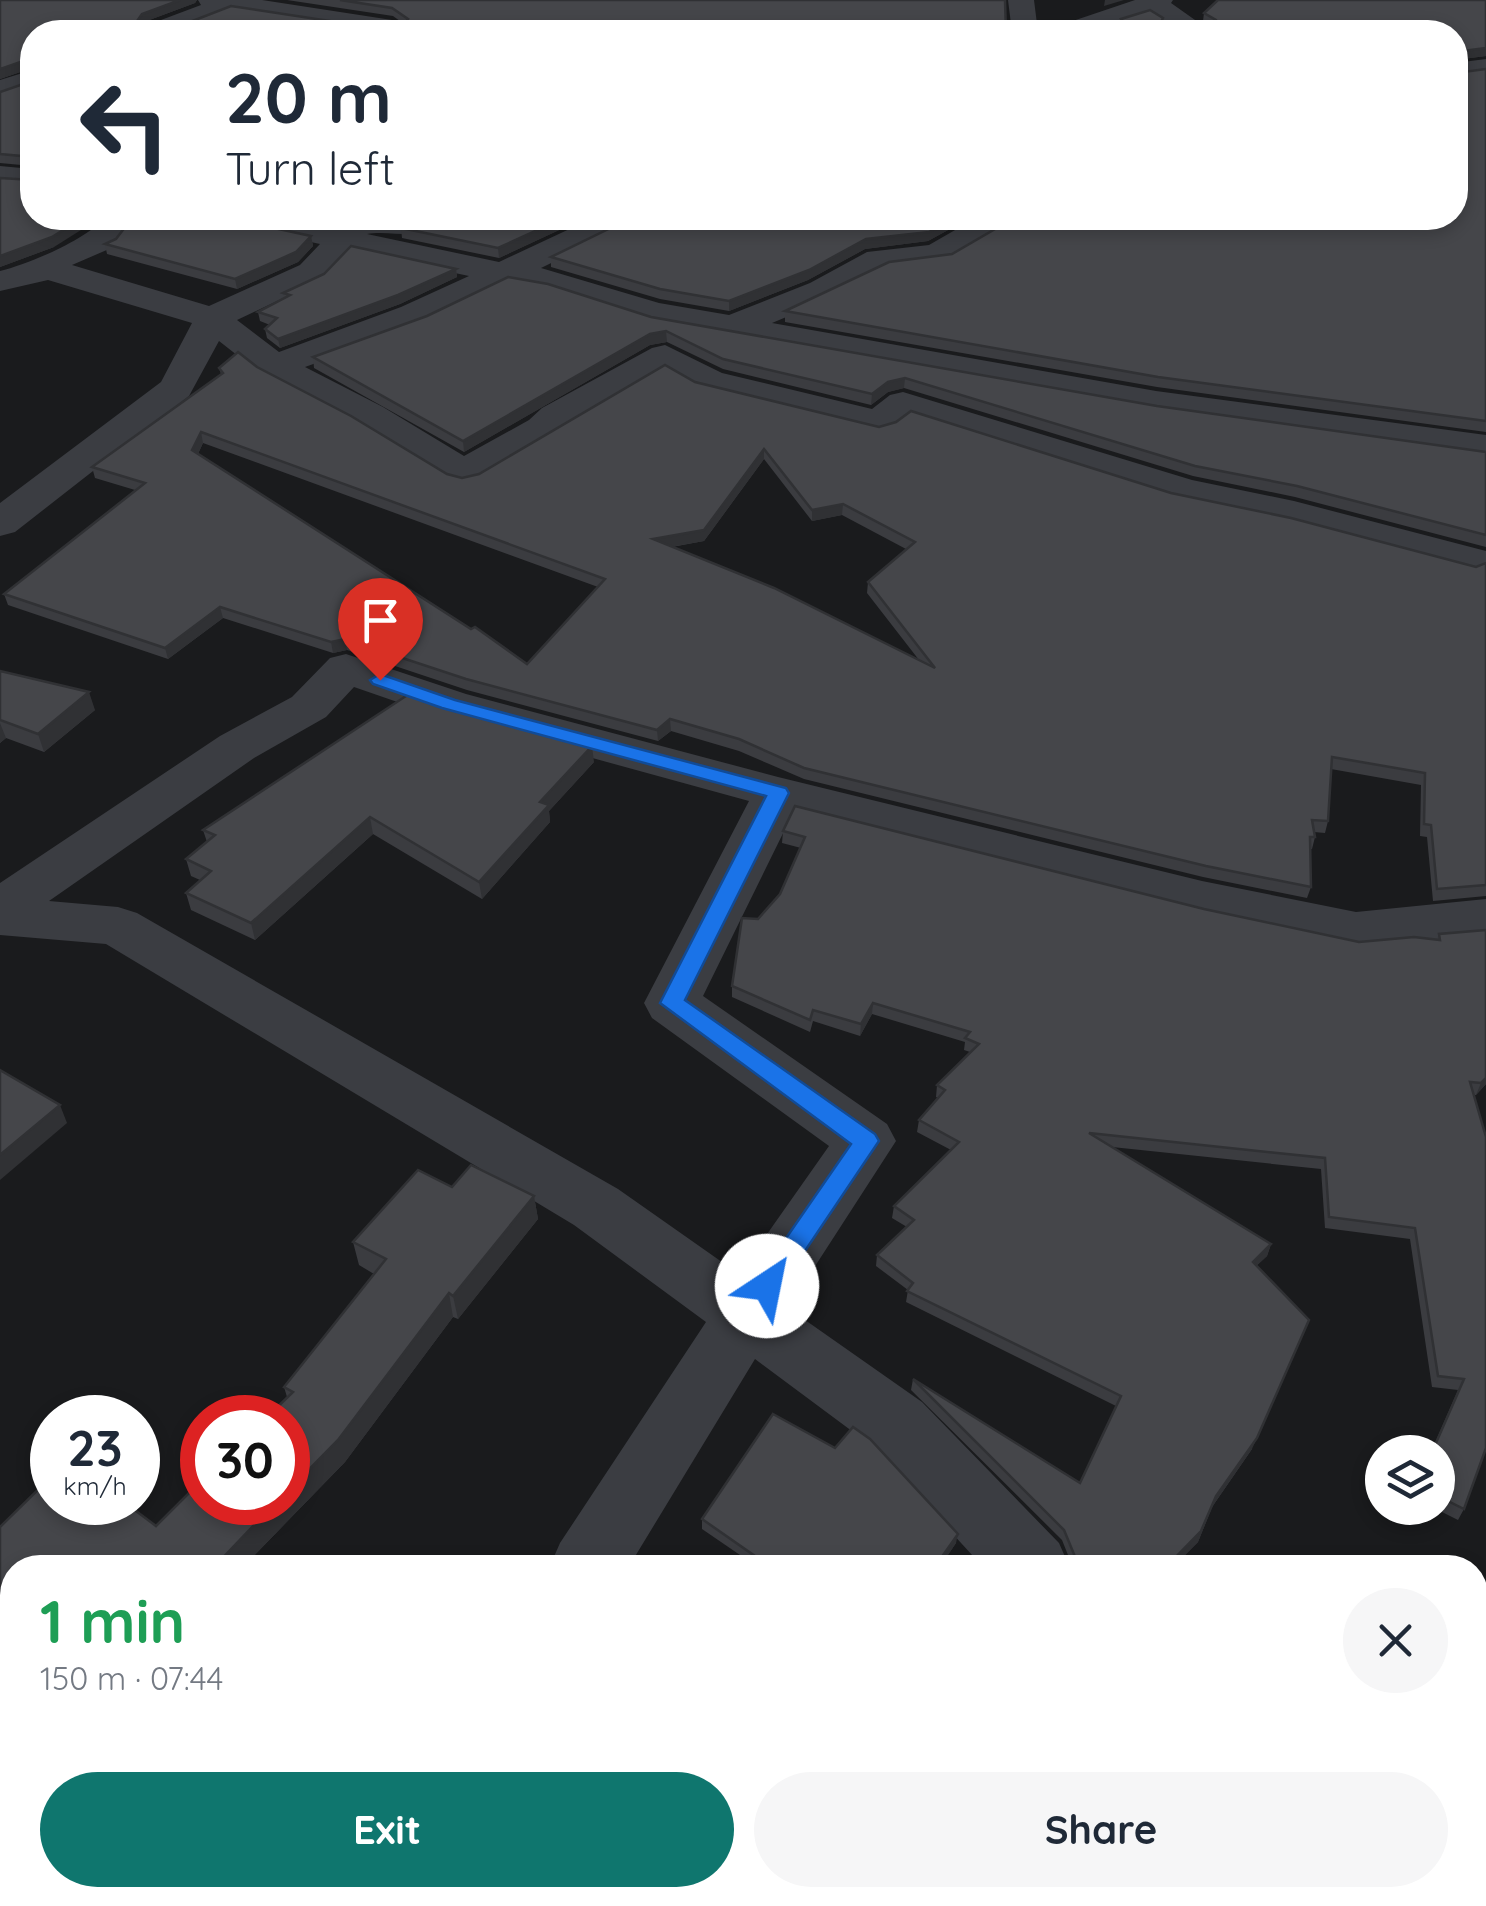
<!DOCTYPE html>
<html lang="en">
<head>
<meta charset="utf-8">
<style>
	body { margin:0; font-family:Quicksand,sans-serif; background:#f6f6f7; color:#1f2937; height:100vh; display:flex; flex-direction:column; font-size:38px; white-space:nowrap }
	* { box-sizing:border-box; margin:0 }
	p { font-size:32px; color:#747a83 }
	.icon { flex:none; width:55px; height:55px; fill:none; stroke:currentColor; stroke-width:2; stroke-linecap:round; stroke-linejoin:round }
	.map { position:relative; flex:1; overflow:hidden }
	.details { position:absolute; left:0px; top:1555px; width:1488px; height:352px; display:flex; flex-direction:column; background:#fff; border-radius:40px 40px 0 0; box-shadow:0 5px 15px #0003 }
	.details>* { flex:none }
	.guide { position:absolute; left:20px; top:20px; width:1448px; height:210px; border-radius:40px; box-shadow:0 5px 15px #0003; background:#fff; color:#1f2937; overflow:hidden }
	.buttons { position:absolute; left:1365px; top:1435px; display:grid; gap:20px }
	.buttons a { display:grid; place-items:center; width:90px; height:90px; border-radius:50%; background:#fff; box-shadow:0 5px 15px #0003; font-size:50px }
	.speed { position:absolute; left:30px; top:1395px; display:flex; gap:20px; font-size:50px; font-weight:700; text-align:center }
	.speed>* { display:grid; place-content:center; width:130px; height:130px; border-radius:50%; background:#fff; box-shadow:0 5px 15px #0003; line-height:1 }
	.speed small { font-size:25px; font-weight:400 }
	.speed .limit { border:15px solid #d22; background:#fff; color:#111 }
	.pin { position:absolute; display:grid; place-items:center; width:85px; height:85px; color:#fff; margin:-102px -42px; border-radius:50% 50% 50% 0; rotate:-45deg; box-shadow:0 0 10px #0007 }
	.pin .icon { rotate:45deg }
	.me { position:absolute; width:110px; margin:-55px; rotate:34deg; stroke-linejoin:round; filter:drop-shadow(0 0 8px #0008) }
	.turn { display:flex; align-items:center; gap:35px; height:210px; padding:0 40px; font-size:45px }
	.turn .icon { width:130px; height:130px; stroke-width:2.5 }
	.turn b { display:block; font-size:70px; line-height:85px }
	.round { display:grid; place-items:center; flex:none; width:105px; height:105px; border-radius:52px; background:#f6f6f7 }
	.overview { display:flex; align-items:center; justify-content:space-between; height:170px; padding:0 40px }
	h1 { font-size:60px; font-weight:800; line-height:75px; color:#1e9e55 }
	.primary-button { display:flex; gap:20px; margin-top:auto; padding:20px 40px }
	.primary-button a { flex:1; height:115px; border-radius:60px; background:#0f766e; color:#fff; font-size:40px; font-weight:800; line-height:115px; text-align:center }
	.primary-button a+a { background:#f6f6f7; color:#1f2937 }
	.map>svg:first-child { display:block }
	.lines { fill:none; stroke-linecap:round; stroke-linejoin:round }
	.minor { fill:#3b3d42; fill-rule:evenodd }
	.wall { fill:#3b3c40; fill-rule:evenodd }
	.shaded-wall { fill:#303134 }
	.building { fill:#45464a; stroke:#303134; stroke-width:2.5; fill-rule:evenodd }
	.route { fill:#1a73e8; stroke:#114b97; stroke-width:2.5 }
</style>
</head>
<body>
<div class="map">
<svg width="1486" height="1906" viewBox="0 0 1486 1906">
	<rect width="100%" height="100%" fill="#1a1b1d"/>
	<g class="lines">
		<g class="minor">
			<path d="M198 0H262L392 20 405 28 402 32H370L232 11 177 32H141L145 26 201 5Z"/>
			<path d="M1008 0H1034L1038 32H1012Z"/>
			<path d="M1135 0H1173L1171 3 1212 32H1181L1149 13 1092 32H1054L1058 26Z"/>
			<path d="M1486 59V75L1455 79V63Z"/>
			<path d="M32 70V88L0 99V80Z"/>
			<path d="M0 166 32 169V187L0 184Z"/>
			<path d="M105 218H138L116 246 72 265 209 306 300 265 320 244 232 225 227 218H287L336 228 346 218H450C434 245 392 229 367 234L499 262 593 218H634L629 225 541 268 659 303 729 315 810 283 867 252 929 245 976 218H1015L1010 225 949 261 887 268 834 297 772 323 1156 391 1486 435V459L1156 413 874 364 652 323 550 290 508 283 427 323 305 367 383 407 464 456 529 420 542 408 652 348 665 345 722 373 872 409 890 395 903 392 1192 480 1294 501 1486 551V571L1473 574 1289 525 1170 500 909 417 893 430 879 434 696 389 665 371 478 482 464 485 450 482 355 423 261 374 219 341 189 396 15 532 0 536V503L161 382 192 323 48 280 0 291V271C29 264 85 240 105 218ZM351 251 469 276 401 307 279 352 237 320 324 279Z"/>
			<path d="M346 654 466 694 778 777 1202 881 1356 912 1486 899V937L1356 950 1202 917 793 813 703 996 887 1124 896 1141 788 1308 922 1402 1059 1543 1070 1568H984L872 1446 755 1359 628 1568H549L560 1543 706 1322 574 1225 106 944 0 935V883L220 736 292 697 330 658ZM354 687 432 714 749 801 644 1003 652 1018 829 1146 739 1274 618 1189 137 913 118 907 49 901 254 758 326 717Z"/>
			<path d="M332 1895H419L414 1906H328Z"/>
			<path d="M1229 1895H1313L1311 1906H1227Z"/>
		</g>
	</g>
	<g class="wall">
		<path d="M0 0H197L195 3 144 22 142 24 177 27H401L404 24 393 16 287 0H1005L32 68 0 79Z"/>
		<path d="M1486 0V56L1455 60 1210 26 1203 21 1204 13Z"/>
		<path d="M1163 18 1158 32H1124L1120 27 1121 19Z"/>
		<path d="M1486 69V432L1157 387 785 322V311Z"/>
		<path d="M32 81 54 247 0 267V178L32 180V166L0 163V92Z"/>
		<path d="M303 218H342L335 224Z"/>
		<path d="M585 218 499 258 402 238 401 228 434 225Z"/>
		<path d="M631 218H970L928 241 865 249 808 280 729 311 660 299 551 267V257Z"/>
		<path d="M229 219 311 236 313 246 298 262 237 289 107 254 105 244 116 239Z"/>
		<path d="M456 269 457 277 400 304 280 348 267 338 265 329 270 325 260 321 258 312 284 299 283 293Z"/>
		<path d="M651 317 1157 406 1486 452V547L1295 497 1193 476 904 388 888 392 871 405 723 369 667 342 650 345 464 452 314 368 313 357Z"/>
		<path d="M257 367 447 474 462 478 479 474 695 382 879 427 1171 493 1476 567 1486 563V896L1433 901 1427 837 1420 836 1421 785 1331 769 1328 821 1325 833 1314 832 1315 837 1312 849H1310L1311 887 1307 898 1203 877 804 779 739 751 671 731 658 741 467 690 347 650 333 653 223 618 168 659 8 605 4 594 135 490 95 478 92 467 221 374 219 368ZM203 443 598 587 527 664 198 454ZM764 459 812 521 842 515 906 549 868 582 867 593 919 660 672 547 704 541Z"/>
		<path d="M0 671 95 710 44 752 6 738 0 743Z"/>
		<path d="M594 762 549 811 550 822 482 899 373 834 255 940 191 910 186 893 200 880 191 876 186 859 207 842 203 830Z"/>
		<path d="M783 831 1204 909 1359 942 1437 939 1439 934 1486 1084 1476 1095H1474L1464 1509 1458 1520 1434 1508H1438V1452H1431L1458 1390 1432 1387 1410 1239 1325 1228 1321 1169 1112 1147 1271 1244 1267 1256 1256 1266 1252 1449 1212 1507 1198 1542 1172 1568H1058L1060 1562 1070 1560 1062 1540 911 1390 913 1379 1080 1483 1116 1406 906 1302 908 1290 876 1266 877 1255 907 1227 892 1218 894 1206 951 1150 917 1132 919 1120 938 1098 936 1097 937 1085 970 1052 964 1050 965 1042 872 1014 860 1036 813 1021 810 1032 732 997V986L758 919 780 894 801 848 782 843Z"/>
		<path d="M452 1187 534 1196 538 1219 458 1319 453 1317 345 1462 242 1568H12V1679L0 1669V1527L156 1526 287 1397 284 1387 374 1274 359 1265 353 1242Z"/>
		<path d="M702 1519 956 1543 939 1568H759L702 1529Z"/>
	</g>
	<g class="shaded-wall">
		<path d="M180 0H197L195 3 144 22 137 32 135 24 142 14Z"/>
		<path d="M1105 0H1124L1104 6Z"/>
		<path d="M1486 48V56L1455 60V52Z"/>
		<path d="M32 58V68L0 79V69Z"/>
		<path d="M82 218H100L54 247 0 267V256Z"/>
		<path d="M564 218H585L499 258 498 248Z"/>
		<path d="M954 218H970L928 241 865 249 808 280 729 311V301L866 239Z"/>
		<path d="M311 236 313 246 298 262 237 289 235 279Z"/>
		<path d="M456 269 457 277 400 304 280 348 278 339Z"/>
		<path d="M666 331 667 342 650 345 464 452 463 441 650 334Z"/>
		<path d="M905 378 904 388 888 392 871 405 872 394 888 382Z"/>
		<path d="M201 432 203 443 195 460 192 450Z"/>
		<path d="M764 449V459L704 541 653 550V539Z"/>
		<path d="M843 504 842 515 812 521V510Z"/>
		<path d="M220 607 223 618 168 659 165 648Z"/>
		<path d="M345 639 347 650 333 653 331 642Z"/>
		<path d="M89 692 95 710 44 752 38 734Z"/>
		<path d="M670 719 671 731 658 741 657 730Z"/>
		<path d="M0 723 6 738 0 743Z"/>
		<path d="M592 746 594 762 549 811 550 822 482 899 479 882 540 802Z"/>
		<path d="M370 817 373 834 255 940 251 923Z"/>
		<path d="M873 1003 872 1014 860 1036 861 1024Z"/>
		<path d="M1486 1078V1084L1476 1095 1481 1083Z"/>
		<path d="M60 1105 67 1123 0 1180V1155Z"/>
		<path d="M534 1196 538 1219 458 1319 453 1296Z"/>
		<path d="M1271 1244 1267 1256 1249 1273 1253 1262Z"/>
		<path d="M449 1293 453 1317 345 1462 242 1568H213L276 1502H288V1491Z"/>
		<path d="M1309 1320 1252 1449 1212 1507 1198 1542 1172 1568H1165L1216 1496Z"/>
		<path d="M958 1534 956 1543 939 1568H934Z"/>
	</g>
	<g class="building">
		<path d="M0 0H180L142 14 135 24 177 27 231 6 369 27H401L408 19 392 8 340 0H1005L1006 32H32V76V58L0 69Z"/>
		<path d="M1218 0H1486V48L1455 52V32H1182L1188 27 1216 26V20L1204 13Z"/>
		<path d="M1150 10 1163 18 1156 32H1131L1121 19Z"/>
		<path d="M1486 69V421L1158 377 785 311 889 262 952 254 1014 218H1455V73Z"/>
		<path d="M32 81V218H82L52 237 0 256V178L32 180V157L0 154V92Z"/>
		<path d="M132 218H228L311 236 296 252 235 279 105 244 116 239Z"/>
		<path d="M443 218H564L498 248 401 228 434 225Z"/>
		<path d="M631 218H954L929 232 866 239 809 270 729 301 660 289 551 257Z"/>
		<path d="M351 246 456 269 398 295 278 339 265 329 277 318 258 312 290 295 283 293 324 274Z"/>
		<path d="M508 277 548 284 651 317 1157 406 1486 452V535L1297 486 1195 466 905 378 888 382 872 394 723 359 666 331 650 334 463 441 313 357 427 316Z"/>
		<path d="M238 352 257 367 351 416 447 474 462 478 479 474 665 365 695 382 879 427 896 422 911 411 1171 493 1291 518 1476 567 1486 563V885L1437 889 1431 825 1424 824 1425 773 1332 757 1328 821 1312 820 1315 837H1310L1311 887 1206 866 804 768 739 739 670 719 657 730 466 679 345 639 331 642 220 607 165 648 4 594 145 483 92 467 223 373 219 368ZM201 432 605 579 527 664 475 627 471 629 192 450ZM764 449 812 510 843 504 915 542 868 582 935 668 774 588 653 539 704 530Z"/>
		<path d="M0 671 89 692 38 734 0 720Z"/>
		<path d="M409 694 592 746 540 802 549 805 479 882 370 817 251 923 186 893 211 871 186 859 215 835 203 830Z"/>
		<path d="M795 806 1204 909 1359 942 1414 937 1440 940 1439 934 1486 930V1078L1481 1083 1470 1082 1486 1137V1448L1464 1509 1438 1496V1452H1432L1464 1379 1438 1376 1415 1228 1329 1217 1325 1158 1089 1133 1271 1244 1253 1262 1309 1320 1257 1438 1216 1496 1201 1531 1165 1568H1066L1060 1562 1076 1559 1064 1530 913 1379 1080 1483 1121 1396 907 1291 913 1283 877 1255 914 1220 894 1206 959 1142 919 1120 945 1090 937 1085 979 1044 965 1038 970 1032 873 1003 861 1024 813 1010 810 1020 732 986 742 918 758 919 780 894 805 837 783 831Z"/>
		<path d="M0 1070 60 1105 0 1155Z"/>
		<path d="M471 1165 534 1196 453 1296 449 1293 338 1440 288 1491V1418H266L293 1392 284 1387 386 1259 353 1242 418 1170 452 1187Z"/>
		<path d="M773 1414 835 1448 853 1427 870 1439 958 1534 934 1568H772L702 1519Z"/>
		<path d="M52 1476V1502H124L156 1526 202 1480V1502H276L213 1568H12V1670L0 1660V1527Z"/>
		<path d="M625 1895H642L702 1906H621Z"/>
	</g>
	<path class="route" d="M380 674 455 700 786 788 789 793 685 1000 875 1134 879 1141 776 1294 767 1298 757 1294 753 1286 851 1144 660 1003 766 796 442 708 373 684 370 680Z"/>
</svg>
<div class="buttons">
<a><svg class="icon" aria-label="layers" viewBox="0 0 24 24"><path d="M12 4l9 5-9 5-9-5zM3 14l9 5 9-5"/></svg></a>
</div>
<div class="speed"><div>23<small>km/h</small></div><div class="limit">30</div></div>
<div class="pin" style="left:380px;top:680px;background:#d93025"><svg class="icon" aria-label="arrive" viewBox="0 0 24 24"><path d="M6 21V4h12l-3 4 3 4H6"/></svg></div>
<svg class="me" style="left:767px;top:1286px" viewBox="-20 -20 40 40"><circle r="19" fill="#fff"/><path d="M0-13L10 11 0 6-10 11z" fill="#1a73e8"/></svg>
<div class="guide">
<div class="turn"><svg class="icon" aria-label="left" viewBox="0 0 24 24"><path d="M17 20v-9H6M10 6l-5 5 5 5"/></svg><div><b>20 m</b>Turn left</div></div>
</div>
<section class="details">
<div class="overview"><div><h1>1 min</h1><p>150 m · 07:44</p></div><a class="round"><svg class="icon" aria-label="close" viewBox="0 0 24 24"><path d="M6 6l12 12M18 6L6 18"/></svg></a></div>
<div class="primary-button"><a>Exit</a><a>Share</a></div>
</section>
</div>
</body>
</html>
